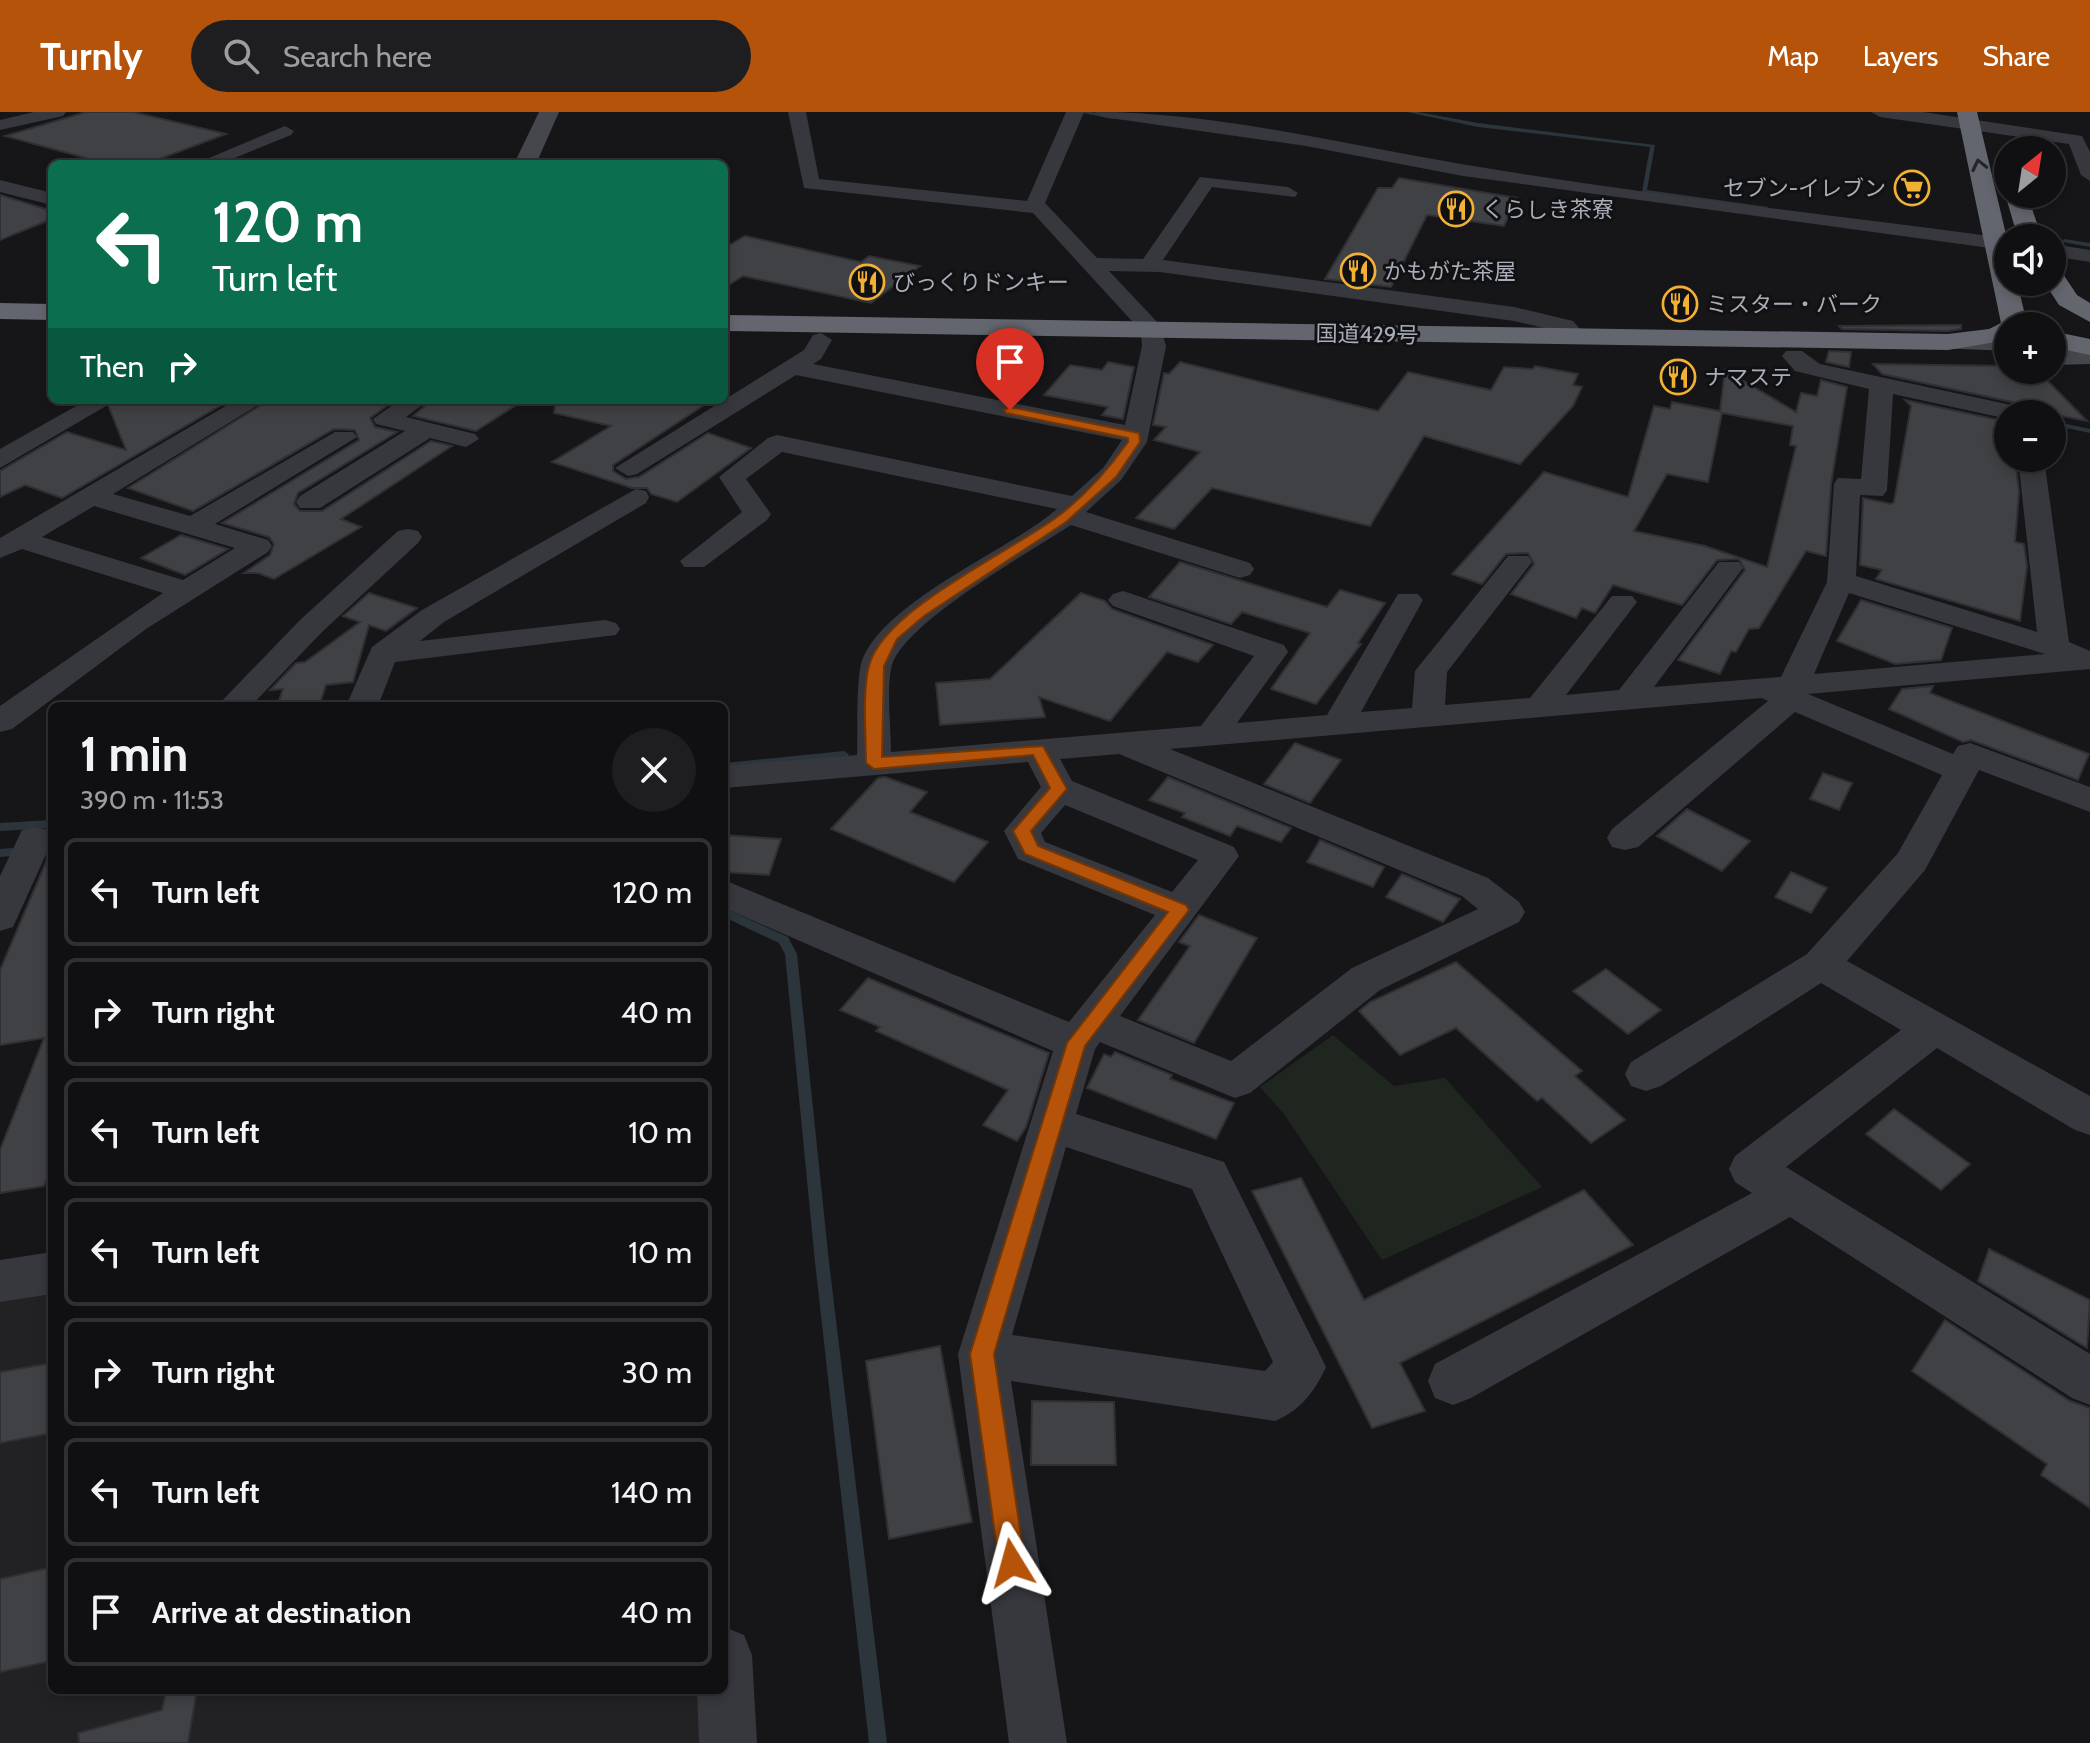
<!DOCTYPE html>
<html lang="en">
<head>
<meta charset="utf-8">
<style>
	body { margin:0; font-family:Cabin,"Noto Sans JP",sans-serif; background:#1e1e20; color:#f1f3f6; height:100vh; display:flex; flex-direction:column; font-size:30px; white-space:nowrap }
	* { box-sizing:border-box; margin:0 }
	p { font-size:26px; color:#9c9d9f }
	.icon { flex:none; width:44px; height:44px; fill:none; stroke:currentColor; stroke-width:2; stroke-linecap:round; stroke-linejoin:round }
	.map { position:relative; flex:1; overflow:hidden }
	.side { position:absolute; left:48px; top:590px; width:680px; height:992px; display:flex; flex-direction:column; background:#101012; border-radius:12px; box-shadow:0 4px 12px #0003,0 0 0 2px #303032 }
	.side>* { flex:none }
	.banner { position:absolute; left:48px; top:48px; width:680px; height:244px; border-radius:12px; box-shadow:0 4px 12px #0003,0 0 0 2px #303032; background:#0b6e4f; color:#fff; overflow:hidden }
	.needle { width:52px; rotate:30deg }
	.tools { position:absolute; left:1994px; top:24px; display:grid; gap:16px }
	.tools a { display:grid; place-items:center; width:72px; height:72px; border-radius:50%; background:#101012; box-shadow:0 4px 12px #0003,0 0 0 2px #303032; font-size:40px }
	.pin { position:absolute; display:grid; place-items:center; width:68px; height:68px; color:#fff; margin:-82px -34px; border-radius:50% 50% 50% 0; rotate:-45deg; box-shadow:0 0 8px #0007 }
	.pin .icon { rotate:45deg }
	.me { position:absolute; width:88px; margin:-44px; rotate:352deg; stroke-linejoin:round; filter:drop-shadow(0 0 6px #0008) }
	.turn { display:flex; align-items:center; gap:28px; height:168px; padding:0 32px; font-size:36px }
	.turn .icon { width:104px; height:104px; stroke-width:2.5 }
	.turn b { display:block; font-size:56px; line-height:68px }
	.then { display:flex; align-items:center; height:76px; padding:0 32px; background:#0003; gap:16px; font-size:30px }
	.round { display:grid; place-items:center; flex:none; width:84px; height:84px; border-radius:42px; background:#1e1e20 }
	.overview { display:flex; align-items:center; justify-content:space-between; height:136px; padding:0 32px }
	h1 { font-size:48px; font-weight:700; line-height:60px }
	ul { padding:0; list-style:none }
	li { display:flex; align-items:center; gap:24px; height:108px; margin:0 16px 12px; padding:0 16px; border:4px solid #303032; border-radius:12px }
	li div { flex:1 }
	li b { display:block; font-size:30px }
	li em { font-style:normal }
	header { display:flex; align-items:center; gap:48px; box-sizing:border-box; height:112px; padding:0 40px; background:#b45309; color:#fff }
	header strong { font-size:38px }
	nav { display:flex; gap:44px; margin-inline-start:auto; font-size:28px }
	.search { width:560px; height:72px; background:#1e1e20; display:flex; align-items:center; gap:20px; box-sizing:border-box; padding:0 28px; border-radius:44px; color:#9c9d9f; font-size:30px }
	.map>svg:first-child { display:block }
	.built { fill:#222225 }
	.green { fill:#1e261f }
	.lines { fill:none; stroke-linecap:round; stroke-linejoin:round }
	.stream { fill:#2c353c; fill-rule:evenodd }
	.building { fill:#404145; stroke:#303034; stroke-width:2; fill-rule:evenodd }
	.street { fill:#37383d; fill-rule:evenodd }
	.secondary { fill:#45474d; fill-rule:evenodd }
	.highway { fill:#63666e; fill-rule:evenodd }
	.oneway { stroke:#26262a }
	.route { fill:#b45309; stroke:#753606; stroke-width:2 }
	.labels { text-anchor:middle; stroke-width:6; stroke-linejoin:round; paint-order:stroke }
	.far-poi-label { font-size:22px; fill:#a8adb8; stroke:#111113; text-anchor:start }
	.far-street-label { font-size:22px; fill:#a8adb8; stroke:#111113 }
</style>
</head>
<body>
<header>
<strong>Turnly</strong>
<div class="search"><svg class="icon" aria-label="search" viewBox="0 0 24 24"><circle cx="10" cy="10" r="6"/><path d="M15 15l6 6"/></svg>Search here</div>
<nav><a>Map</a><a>Layers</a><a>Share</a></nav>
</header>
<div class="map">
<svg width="2090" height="1631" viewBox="0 0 2090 1631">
	<rect width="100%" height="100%" fill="#161618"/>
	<path class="built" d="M52 1177V1578H706L707 1631H0V1186Z"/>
	<path class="green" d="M1333 923 1394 974 1445 966 1542 1075 1382 1148 1284 1002 1260 975Z"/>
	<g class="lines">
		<g class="stream">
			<path d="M1078 0H1091L1116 5 1113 7Z"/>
			<path d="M1407 0H1418L1478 11 1655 33 1647 78 1768 95 1765 97 1642 80 1650 35 1478 15Z"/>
			<path d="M2065 127 2090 131V135L2063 130V128Z"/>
			<path d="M2052 309 2090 317V321L2052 313Z"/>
			<path d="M844 639 849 642 848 644 724 657V651Z"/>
			<path d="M52 708V716L0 719V711Z"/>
			<path d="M52 733V741L0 745V737Z"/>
			<path d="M724 796 788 825 797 842 829 1150 887 1631H869L815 1150 785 842 779 831 724 805Z"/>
		</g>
	</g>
	<g class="building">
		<path d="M86 0H133L226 22 146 52H108L5 24Z"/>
		<path d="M1399 66 1517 86 1504 114 1427 103 1391 175 1325 167 1378 76H1392Z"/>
		<path d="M0 83 52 99V107L0 128Z"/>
		<path d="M745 124 861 150 869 144 920 154 871 191 743 164 724 176V136Z"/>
		<path d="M1961 213V217L1948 219 1842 217 1839 214Z"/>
		<path d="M1829 239 1851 240 1849 255 1826 250Z"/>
		<path d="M1108 250 1134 255 1123 307 1102 303 1108 295 1044 283 1070 253 1102 258Z"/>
		<path d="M1180 250 1378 299 1408 260 1491 278 1504 255 1533 257 1535 254 1578 262 1573 273 1582 275 1573 294 1520 352 1424 324 1370 414 1212 376 1174 417 1136 406 1200 340 1154 328 1166 315 1153 313 1164 261 1169 262Z"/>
		<path d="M1873 252 2008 254V258H2037L2087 309 2031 298V302L2026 293 1882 262Z"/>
		<path d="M1725 258 1796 300 1801 281 1817 284 1821 268 1847 275 1831 372 1826 444 1806 439 1759 516 1749 517 1736 540 1731 539 1720 562 1678 548 1745 458 1739 447 1717 448 1682 493 1613 473 1595 501 1582 496 1576 506 1511 482 1534 452 1528 441 1506 442 1482 472 1452 462 1544 360 1628 385 1654 294 1670 297 1672 290 1720 299ZM1722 301 1793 314 1790 333 1796 334 1767 455 1705 434 1634 419 1667 362 1708 370Z"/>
		<path d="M106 288H230L62 386 25 373 0 385V359L67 320 126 338Z"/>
		<path d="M269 288H395L370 306 375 315 397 320 298 381 294 392 300 399H322L431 329 452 334 341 407 361 415 274 467 258 461H244L270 443 274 432 269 425 222 411 359 328 355 318 334 317 193 399 128 376Z"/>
		<path d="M432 288H524L476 319 413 304Z"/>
		<path d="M556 288H712L613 353V359L626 367 639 365 708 321 751 336 677 390 651 382 647 376H632L552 350 611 314 554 301Z"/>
		<path d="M1905 288 2008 310V346H2015L2019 380 2015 430 2024 432 2027 454 2020 509 1876 467 1882 458 1860 453 1863 386 1891 392 1894 390 1911 294Z"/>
		<path d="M181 423 228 437 185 463 141 446Z"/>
		<path d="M1180 450 1327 495 1340 478 1385 491 1358 531 1361 532 1316 592 1271 577 1310 521 1242 500 1231 512 1149 485Z"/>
		<path d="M369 481 417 496 386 519 369 513 353 570 326 573 319 594H277L283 577 270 578 296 551 305 550 360 510 343 504Z"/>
		<path d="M1081 481 1105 489 1112 497 1213 533 1198 550 1167 540 1110 609 1039 585 1045 605 940 613 936 571 990 567Z"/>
		<path d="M1861 488 1952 516 1941 548 1895 552 1837 529Z"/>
		<path d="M1933 574 1930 581 2089 642 2078 668 1971 628 1963 630 1889 597 1902 577Z"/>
		<path d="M1295 631 1341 648 1310 691 1264 672Z"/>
		<path d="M1823 661 1852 671 1839 698 1810 687Z"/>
		<path d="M885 665 927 680 910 700 988 730 954 770 831 717 878 666Z"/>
		<path d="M1168 665 1291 716 1281 730 1237 714 1230 724 1182 705 1185 701 1149 688Z"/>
		<path d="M1687 697 1750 729 1722 759 1657 724Z"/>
		<path d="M724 723 781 727 769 763 724 760Z"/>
		<path d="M1320 728 1384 755 1373 775 1307 750Z"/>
		<path d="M52 736V1069H46L44 1074 0 1081V1038L44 926 0 933V858Z"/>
		<path d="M1791 760 1827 776 1811 801 1775 785Z"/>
		<path d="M1402 762 1460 787 1443 810 1386 785Z"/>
		<path d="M1199 803 1257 826 1194 931 1138 908 1190 834 1179 830Z"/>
		<path d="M1456 850 1582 959 1575 964 1625 1008 1591 1031 1542 986 1537 989 1456 916 1400 943 1359 899 1370 890Z"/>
		<path d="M1606 857 1661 898 1628 922 1573 879Z"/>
		<path d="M868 866 1049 941 1026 1015 1017 1029 983 1013 1008 978 876 919 880 915 840 898Z"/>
		<path d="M1115 940 1172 963 1170 967 1234 991 1216 1027 1087 976 1104 942 1111 945Z"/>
		<path d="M1894 997 1970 1052 1941 1078 1866 1022Z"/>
		<path d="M1301 1066 1364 1188 1584 1078 1633 1133 1400 1251 1425 1299 1372 1316 1252 1079Z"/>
		<path d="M1989 1137 2090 1188 2087 1236 1978 1169Z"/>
		<path d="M1945 1208 2070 1289 2090 1296V1396L2041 1363 2047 1352 1912 1259Z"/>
		<path d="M940 1234 972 1410 889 1427 866 1249Z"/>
		<path d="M52 1251V1321L0 1331V1260Z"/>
		<path d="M1032 1289 1114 1290 1116 1353H1031Z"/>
		<path d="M52 1455V1549L0 1560V1467Z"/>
		<path d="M166 1578H197L188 1631H79L78 1621 162 1598Z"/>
	</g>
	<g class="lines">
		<g class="street">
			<path d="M34 0H66L63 4 0 18V8Z"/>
			<path d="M788 0H806L819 67 1027 89 1066 0H1084L1045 91 1097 146 1143 147 1200 65 1288 75 1298 81 1295 85 1212 75 1163 148 1514 195 1573 209 1587 225 1576 232 1568 230 1557 219 1514 209 1160 160 1109 159 1160 213 1166 234 1147 330 1121 368 1086 400 1250 451 1254 457 1250 463 1240 466 1071 413C1030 440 905 510 892 553 886 574 891 616 891 640L1201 614 1254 544 1113 494 1108 488 1113 482 1123 479 1284 533 1288 540 1237 611 1327 603 1398 482H1418L1423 488 1361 600 1412 596 1415 559 1508 444H1528L1532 450 1447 560 1445 593 1530 586 1612 484H1632L1637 490 1566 583 1619 578 1719 450H1739L1743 456 1654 575 1781 565 1827 470 1834 372 1838 366 1861 367 1869 277 1795 259 1782 244 1786 239H1802L1820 252 2025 296 2028 302H2008V307L1893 282 1887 378 1883 384 1860 383 1856 464 2037 520 2018 346H2044L2069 530 2090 539V557L1808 582 1953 642 1958 634 1970 631 2090 675V700L1979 658 1925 758 1847 849 2090 984V1023L2075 1018 1937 936 1786 1055 2090 1242V1293L2072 1286 1790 1105 1471 1286 1453 1293 1435 1286 1428 1269 1435 1252 1752 1081 1735 1070 1729 1057 1735 1044 1901 918 1821 871 1661 974 1646 979 1631 974 1625 962 1631 950 1807 842 1898 741 1942 663 1795 600 1638 735 1625 738 1612 735 1607 726 1612 717 1768 589 1762 586 1170 637 1488 766 1519 790 1525 800 1519 810 1380 878 1250 981 1235 986 1100 930 1095 937 1076 1002 1224 1050 1326 1255C1315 1279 1300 1299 1275 1309L1011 1269 1067 1631H1009L958 1242 1053 939 724 796V768L1069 910 1155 803 1018 747 1004 719 1041 675 1028 650 724 676V654L857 643C858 615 856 584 860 557 871 494 1011 438 1057 397L782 340 746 367 771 402 767 408 704 455H684L680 449 742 400 719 365 768 326 777 323 1072 384 1103 356 1122 328 796 263 637 362 628 364 615 356 804 238 813 223 821 221 832 228 821 247 813 252 1125 313 1142 234 1141 219 1033 101 804 76ZM1849 481 2045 542 1814 562ZM1119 642 1462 784 1478 797 1352 856 1231 949 1120 904 1239 744 1234 735 1072 669 1060 647ZM1065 693 1198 748 1172 780 1045 730 1041 721ZM1066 1035 1192 1077 1273 1250 1265 1259 1012 1223Z"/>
			<path d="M1094 0C1217 0 1340 32 1461 52 1639 82 1819 101 1997 125L2007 131 1997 137 1463 64 1306 34 1103 5Z"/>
			<path d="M1871 0H1923L2082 24 2090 40V69L2081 63 2069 32 1880 5Z"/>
			<path d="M285 14 294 19 291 23 220 52H195Z"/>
			<path d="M0 68 52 81V93L0 80Z"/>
			<path d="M2052 132 2090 138V150L2052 144Z"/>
			<path d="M236 288H266L113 382 190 404 335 320H353L357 325 215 412 268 428 272 434 268 440 146 517 12 617 0 620V594L163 481 22 437 0 446V426ZM94 394 235 436 183 468 42 425Z"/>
			<path d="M400 288H429L406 305 475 322 479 327 466 335 430 326 320 396H300L296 390 300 384 405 319 376 312 373 307Z"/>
			<path d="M85 289H103L106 294 0 356V337Z"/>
			<path d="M636 377 646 379 649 385 646 391 444 510 420 529 605 508 616 511 620 517 616 523 395 550 378 594H346L372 535 422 498Z"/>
			<path d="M408 417 418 419 422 425 418 431 322 520 251 594H217L300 508 398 419Z"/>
			<path d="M35 715 48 718 52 729 13 815 0 819V764L22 718Z"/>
			<path d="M52 1140V1182L0 1190V1148Z"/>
			<path d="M724 1515 744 1523 752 1543 757 1631H699L697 1578H724Z"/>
		</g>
		<g class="secondary">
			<path d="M539 0H559L536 52H514Z"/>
			<path d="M1948 222 2008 223V239L1939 236 1935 230 1939 224Z"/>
			<path d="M2090 236V252L2052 253V237Z"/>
		</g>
		<g class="highway">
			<path d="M1957 0H1977L2008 131V170H2017L2027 211 2008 214V228L1948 238 724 219V203L1948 222 1989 217 2001 211Z"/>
			<path d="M2008 78V82H2027L2042 126H2018L2005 82Z"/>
			<path d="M2052 157 2061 159 2077 183 2090 191V210L2059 193 2044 170H2052Z"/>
			<path d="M0 191 52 192V208L0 207Z"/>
			<path d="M2052 219 2090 227V243L2052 235Z"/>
		</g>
	</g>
	<defs><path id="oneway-chevron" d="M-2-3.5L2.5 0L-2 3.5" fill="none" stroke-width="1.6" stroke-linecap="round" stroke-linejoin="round" transform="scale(2)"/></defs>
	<use class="oneway" href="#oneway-chevron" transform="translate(1979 53) rotate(-103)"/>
	<path class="route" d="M1010 295 1139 321 1140 330 1116 365 1066 410 924 504 897 527 884 554 882 645 1043 634 1067 677 1031 719 1038 734 1186 793 1189 798 1085 934 994 1242 1025 1451 1021 1461 1012 1464 1003 1461 999 1451 970 1242 1067 931 1168 800 1025 742 1013 719 1050 676 1033 643 874 657 866 651C866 623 862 580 869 554 883 498 1010 440 1057 405 1085 384 1108 358 1128 330V326L1006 301 1004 298Z"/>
	<defs>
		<g id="supermarket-ring" transform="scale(1.8)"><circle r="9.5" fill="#111113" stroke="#f2b134" stroke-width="1.5"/><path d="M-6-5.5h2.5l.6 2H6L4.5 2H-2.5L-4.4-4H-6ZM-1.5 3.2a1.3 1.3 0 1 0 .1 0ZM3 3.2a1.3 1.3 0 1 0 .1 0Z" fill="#f2b134"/></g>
		<g id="restaurant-ring" transform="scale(1.8)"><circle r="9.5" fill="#111113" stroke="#f2b134" stroke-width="1.5"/><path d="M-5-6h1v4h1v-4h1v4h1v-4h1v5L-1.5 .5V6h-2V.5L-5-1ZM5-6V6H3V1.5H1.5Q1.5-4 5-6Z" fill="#f2b134"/></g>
	</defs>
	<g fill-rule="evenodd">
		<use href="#supermarket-ring" x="1912" y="76"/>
		<use href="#restaurant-ring" x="1456" y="97"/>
		<use href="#restaurant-ring" x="1358" y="159"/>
		<use href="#restaurant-ring" x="867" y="170"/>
		<use href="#restaurant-ring" x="1680" y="192"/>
		<use href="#restaurant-ring" x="1678" y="265"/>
	</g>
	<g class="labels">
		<g class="far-poi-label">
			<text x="1886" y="84" text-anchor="end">セブン-イレブン</text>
			<text x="1482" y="105">くらしき茶寮</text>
			<text x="1384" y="167">かもがた茶屋</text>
			<text x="893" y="178">びっくりドンキー</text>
			<text x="1706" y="200">ミスター・バーク</text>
			<text x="1704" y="273">ナマステ</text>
		</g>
		<g class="far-street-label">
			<text transform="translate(1367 222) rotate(1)" y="8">国道429号</text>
		</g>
	</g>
</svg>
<div class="tools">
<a><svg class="needle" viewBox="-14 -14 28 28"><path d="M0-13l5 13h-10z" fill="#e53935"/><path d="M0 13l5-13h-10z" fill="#9c9d9f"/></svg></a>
<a><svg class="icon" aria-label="sound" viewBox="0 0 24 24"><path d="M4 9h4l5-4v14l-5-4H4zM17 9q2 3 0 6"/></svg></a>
<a>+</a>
<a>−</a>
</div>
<div class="pin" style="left:1010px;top:298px;background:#d93025"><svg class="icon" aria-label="arrive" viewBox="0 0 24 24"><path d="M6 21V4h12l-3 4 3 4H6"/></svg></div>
<svg class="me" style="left:1012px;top:1451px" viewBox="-20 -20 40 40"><path d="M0-17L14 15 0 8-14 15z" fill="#b45309" stroke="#fff" stroke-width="4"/></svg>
<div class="banner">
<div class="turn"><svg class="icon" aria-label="left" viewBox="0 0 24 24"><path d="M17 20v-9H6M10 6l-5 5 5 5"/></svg><div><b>120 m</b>Turn left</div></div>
<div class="then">Then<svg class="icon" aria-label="right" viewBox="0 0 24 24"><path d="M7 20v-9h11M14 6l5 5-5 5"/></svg></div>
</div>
<section class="side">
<div class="overview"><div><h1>1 min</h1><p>390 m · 11:53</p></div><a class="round"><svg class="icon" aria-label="close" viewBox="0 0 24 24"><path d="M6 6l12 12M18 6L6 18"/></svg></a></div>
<ul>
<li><svg class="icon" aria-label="left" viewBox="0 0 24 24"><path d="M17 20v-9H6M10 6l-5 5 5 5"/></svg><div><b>Turn left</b></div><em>120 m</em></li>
<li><svg class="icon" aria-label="right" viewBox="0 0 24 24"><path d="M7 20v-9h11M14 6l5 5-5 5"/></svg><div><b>Turn right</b></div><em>40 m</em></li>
<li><svg class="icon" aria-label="left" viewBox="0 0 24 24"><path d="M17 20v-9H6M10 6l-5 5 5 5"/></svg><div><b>Turn left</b></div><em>10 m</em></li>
<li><svg class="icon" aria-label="left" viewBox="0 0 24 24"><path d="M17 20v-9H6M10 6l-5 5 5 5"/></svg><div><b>Turn left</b></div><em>10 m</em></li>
<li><svg class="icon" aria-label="right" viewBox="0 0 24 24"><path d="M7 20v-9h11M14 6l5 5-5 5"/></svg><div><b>Turn right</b></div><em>30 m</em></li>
<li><svg class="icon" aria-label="left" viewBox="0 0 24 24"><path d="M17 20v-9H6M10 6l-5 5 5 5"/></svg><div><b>Turn left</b></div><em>140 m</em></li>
<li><svg class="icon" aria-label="arrive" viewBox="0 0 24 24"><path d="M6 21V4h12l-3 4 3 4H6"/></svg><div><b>Arrive at destination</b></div><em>40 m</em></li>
</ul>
</section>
</div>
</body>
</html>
